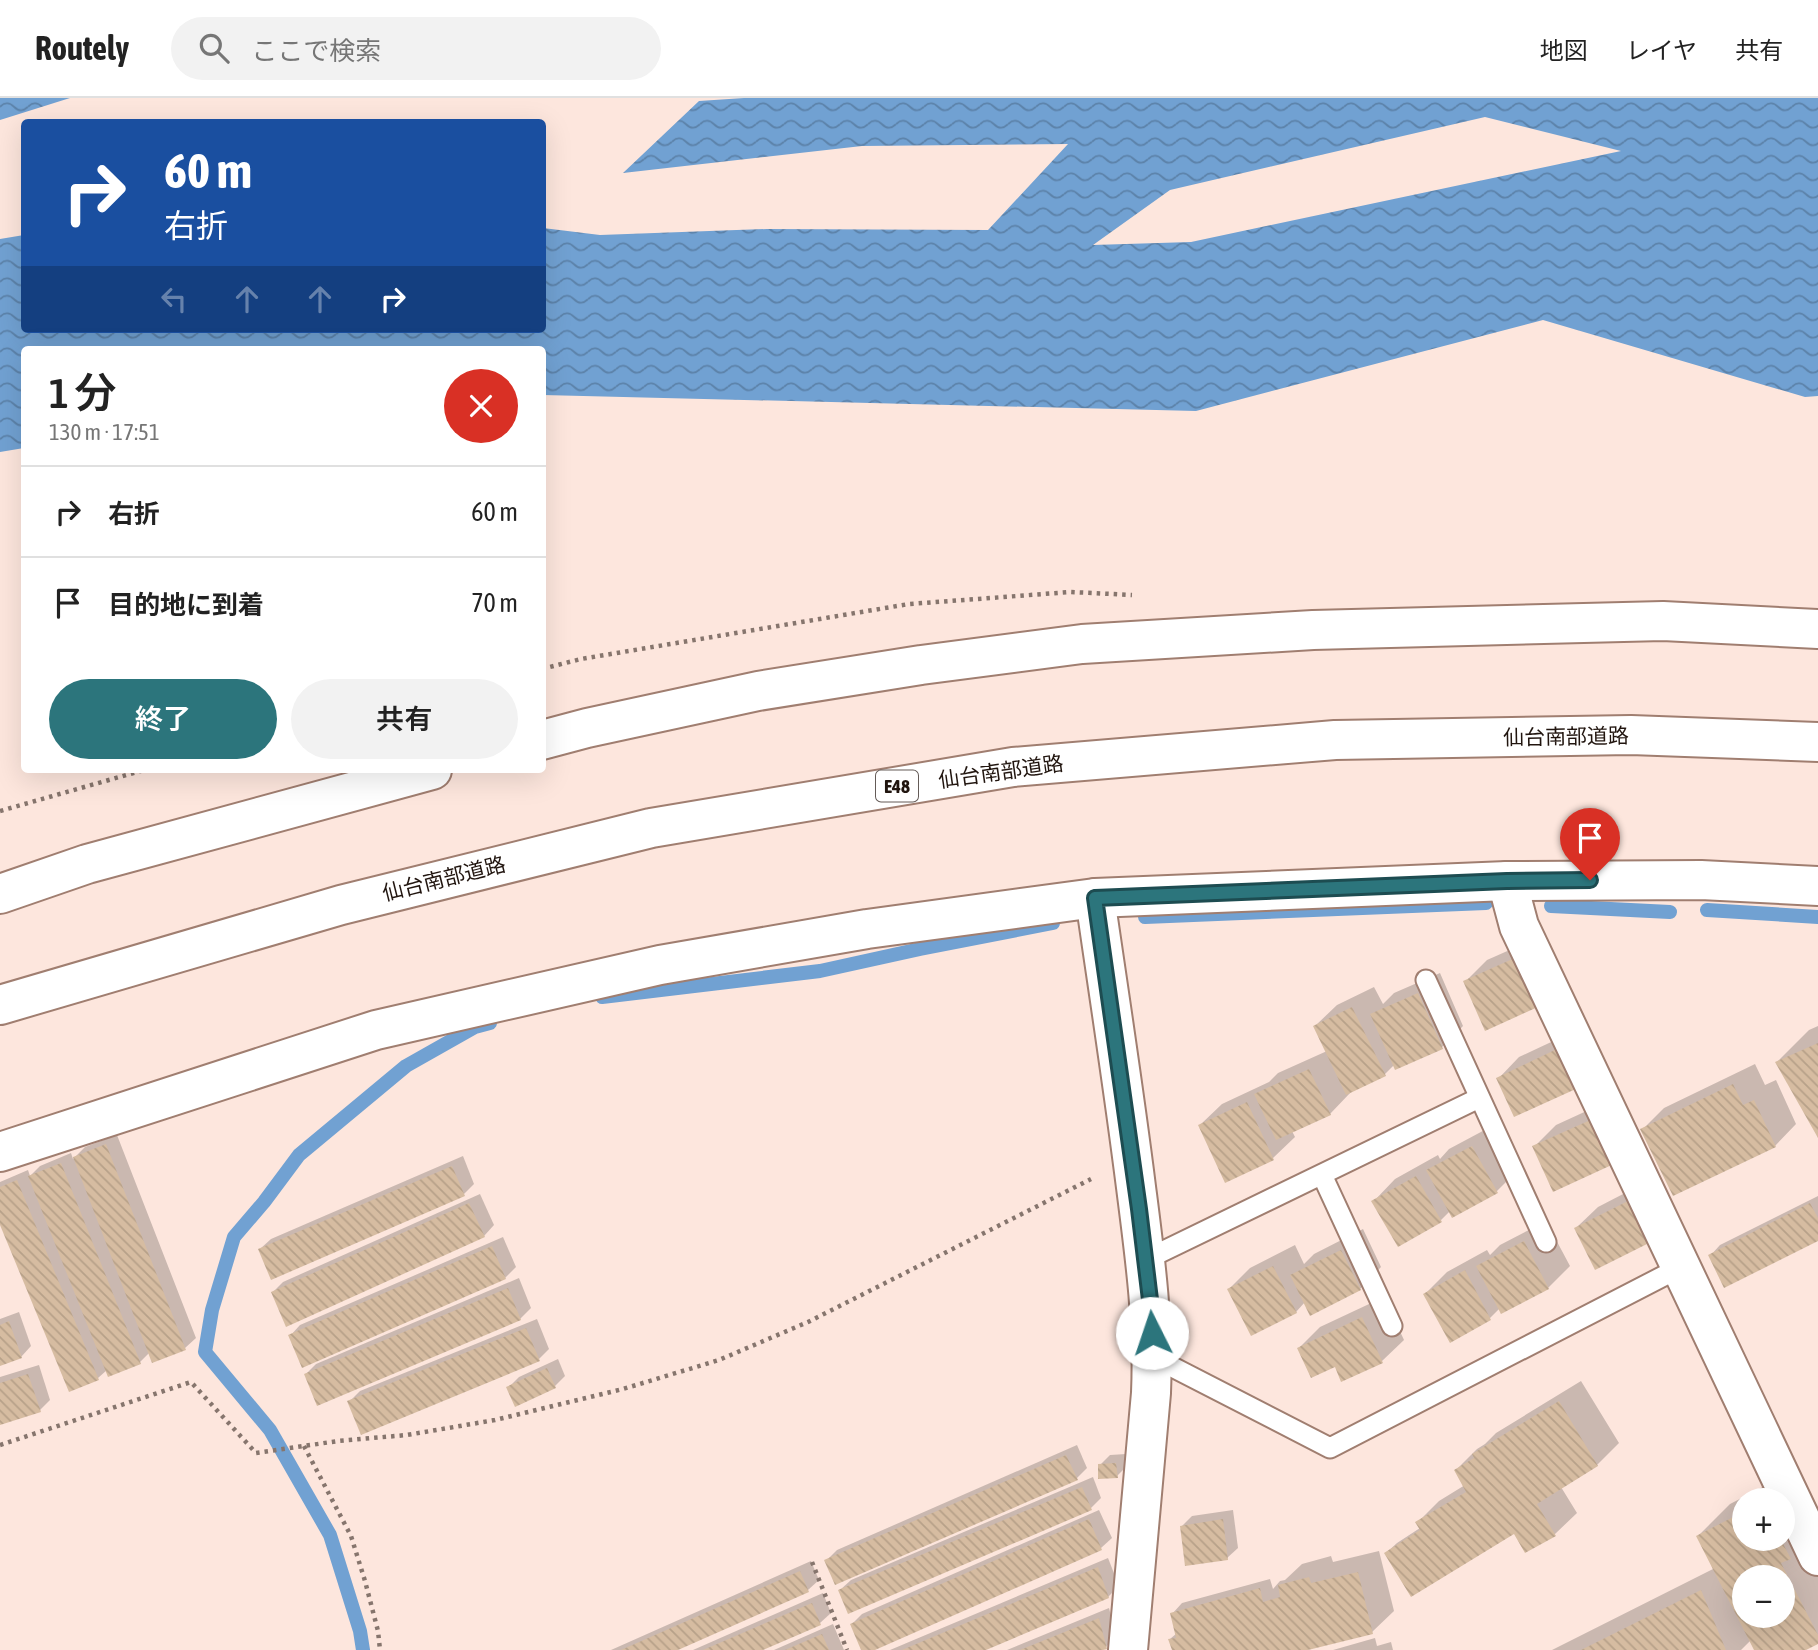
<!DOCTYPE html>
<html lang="ja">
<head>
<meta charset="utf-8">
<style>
	body { margin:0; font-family:"Asap Condensed","Noto Sans JP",sans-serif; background:#f2f2f2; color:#222; height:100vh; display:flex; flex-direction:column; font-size:26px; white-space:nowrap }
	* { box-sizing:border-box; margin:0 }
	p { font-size:23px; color:#767676 }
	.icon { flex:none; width:38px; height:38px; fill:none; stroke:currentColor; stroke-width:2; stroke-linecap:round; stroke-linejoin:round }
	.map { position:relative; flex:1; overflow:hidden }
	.panel { position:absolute; left:21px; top:248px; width:525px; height:427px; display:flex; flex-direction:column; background:#fff; border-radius:7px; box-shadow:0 7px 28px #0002 }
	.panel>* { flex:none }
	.top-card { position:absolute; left:21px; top:21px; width:525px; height:214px; border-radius:7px; box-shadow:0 7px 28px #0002; background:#1a4fa0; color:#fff; overflow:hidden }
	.fabs { position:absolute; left:1732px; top:1390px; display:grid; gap:14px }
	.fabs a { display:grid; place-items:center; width:63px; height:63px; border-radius:50%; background:#fff; box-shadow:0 7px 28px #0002; font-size:35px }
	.pin { position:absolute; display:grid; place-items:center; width:60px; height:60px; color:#fff; margin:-72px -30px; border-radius:50% 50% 50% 0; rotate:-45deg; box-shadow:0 0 7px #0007 }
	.pin .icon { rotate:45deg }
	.me { position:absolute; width:77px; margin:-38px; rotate:356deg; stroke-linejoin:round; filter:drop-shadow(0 0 5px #0008) }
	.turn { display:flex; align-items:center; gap:24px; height:147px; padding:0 28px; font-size:32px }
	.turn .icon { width:91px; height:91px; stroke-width:2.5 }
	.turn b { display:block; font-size:49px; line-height:60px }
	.lanes { display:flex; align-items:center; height:66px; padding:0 28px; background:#0003; justify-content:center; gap:35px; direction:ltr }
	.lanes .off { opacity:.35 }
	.round { display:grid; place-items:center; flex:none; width:74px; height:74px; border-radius:37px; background:#f2f2f2 }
	.overview { display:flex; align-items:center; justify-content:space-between; height:119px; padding:0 28px }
	h1 { font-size:42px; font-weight:600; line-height:52px }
	.action { display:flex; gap:14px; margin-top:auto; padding:14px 28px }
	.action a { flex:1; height:80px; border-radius:42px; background:#2c757c; color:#fff; font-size:28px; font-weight:600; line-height:80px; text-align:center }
	.action a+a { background:#f2f2f2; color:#222 }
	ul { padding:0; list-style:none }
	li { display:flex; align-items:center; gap:21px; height:91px; padding:0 28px; border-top:2px solid #e0e0e0 }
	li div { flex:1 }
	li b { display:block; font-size:26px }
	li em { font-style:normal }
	header { display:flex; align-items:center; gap:42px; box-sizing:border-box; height:98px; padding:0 35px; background:#fff; border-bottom:2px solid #e0e0e0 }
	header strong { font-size:33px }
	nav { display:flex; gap:38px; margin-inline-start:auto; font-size:24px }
	.search { width:490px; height:63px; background:#f2f2f2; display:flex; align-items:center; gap:18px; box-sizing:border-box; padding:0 24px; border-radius:38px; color:#767676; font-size:26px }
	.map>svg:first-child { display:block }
	.water { fill:url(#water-waves); fill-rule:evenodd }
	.shadow { fill:#0003; fill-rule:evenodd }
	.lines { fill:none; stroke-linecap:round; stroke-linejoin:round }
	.stream { stroke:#71a1d2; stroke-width:14 }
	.building { fill:url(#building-back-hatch); fill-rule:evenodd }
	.service-casing { stroke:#a07e70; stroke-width:23 }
	.minor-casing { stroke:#a07e70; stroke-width:42 }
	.tertiary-casing { stroke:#a07e70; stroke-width:42 }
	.motorway-casing { stroke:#a07e70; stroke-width:42 }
	.path { stroke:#86756d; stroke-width:4.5; stroke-dasharray:3.5 5; stroke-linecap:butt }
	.service { stroke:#fff; stroke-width:19 }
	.minor { stroke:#fff; stroke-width:38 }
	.tertiary { stroke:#fff; stroke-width:38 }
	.motorway { stroke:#fff; stroke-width:38 }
	.route-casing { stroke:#1d4c51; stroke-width:18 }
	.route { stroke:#2c757c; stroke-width:12 }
	.labels { text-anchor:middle; stroke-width:7; stroke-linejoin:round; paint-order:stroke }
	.shield { fill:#fff; stroke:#645b57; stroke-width:2 }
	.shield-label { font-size:19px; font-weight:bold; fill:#21150f }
	.street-label { font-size:21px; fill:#21150f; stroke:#fff }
</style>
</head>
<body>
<header>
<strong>Routely</strong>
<div class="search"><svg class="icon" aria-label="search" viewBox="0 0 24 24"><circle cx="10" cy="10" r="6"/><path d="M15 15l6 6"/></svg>ここで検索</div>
<nav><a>地図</a><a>レイヤ</a><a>共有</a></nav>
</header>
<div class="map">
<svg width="1818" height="1552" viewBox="0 0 1818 1552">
	<defs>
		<pattern id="water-waves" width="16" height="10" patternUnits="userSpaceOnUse" patternTransform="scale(1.75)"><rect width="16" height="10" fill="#71a1d2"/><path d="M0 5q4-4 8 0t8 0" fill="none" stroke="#5c82a9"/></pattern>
		<pattern id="building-back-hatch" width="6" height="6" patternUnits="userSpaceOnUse" patternTransform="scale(1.75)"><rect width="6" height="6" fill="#d6bca1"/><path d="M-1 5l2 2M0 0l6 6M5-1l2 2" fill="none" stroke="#b7a189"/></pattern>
	</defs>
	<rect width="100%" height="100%" fill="#fde6dd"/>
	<g class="water">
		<path d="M0 0H70L0 22Z"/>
		<path d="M744 0H1818V298L1805 299 1543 222 1196 313 543 297 542 252H24V350L0 354V141L24 137V231H542L543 130 600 137 767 131 988 132 1068 46 862 48 623 75 699 3ZM1485 19 1621 53 1191 144 1093 147 1170 92Z"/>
	</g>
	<g class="shadow">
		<path d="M1539 839 1560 885 1465 884 1487 862Z"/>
		<path d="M1440 875 1463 928 1442 949 1395 966 1385 976 1351 994 1330 1016 1292 1033 1295 1039 1273 1060 1226 1083 1200 1027 1222 1006 1269 984 1278 975 1327 953 1315 928 1337 907 1374 889 1383 906 1394 895Z"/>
		<path d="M1818 928V1036L1777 964 1809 932Z"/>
		<path d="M1581 930 1515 1017 1498 981 1519 959Z"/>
		<path d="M1755 966 1765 987 1776 982 1796 1026 1775 1048 1643 1031 1664 1010Z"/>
		<path d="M1617 999 1637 1042 1535 1048 1556 1027Z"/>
		<path d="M1494 1027 1518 1072 1497 1093 1450 1113 1441 1122 1374 1103 1395 1081 1438 1057 1440 1061 1449 1051Z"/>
		<path d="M117 1037 196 1240 185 1250 153 1263 150 1254 140 1264 107 1272 98 1280 70 1292 0 1123V1084L28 1072 30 1078 40 1068 71 1055 73 1061 85 1049Z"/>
		<path d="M463 1058 474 1086 464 1096 260 1151 271 1141Z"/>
		<path d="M1654 1080 1652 1141 1576 1130 1598 1109Z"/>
		<path d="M480 1096 494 1127 484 1138 273 1194 283 1184Z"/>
		<path d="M1818 1098V1141L1710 1158 1720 1147Z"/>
		<path d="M1546 1123 1570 1168 1548 1190 1500 1210 1490 1220 1450 1242 1425 1196 1447 1174 1487 1152 1490 1157 1500 1147Z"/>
		<path d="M1363 1131 1381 1169 1360 1191 1305 1204 1296 1214 1229 1191 1250 1170 1295 1147 1304 1166 1314 1156Z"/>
		<path d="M503 1139 516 1169 505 1180 290 1238 300 1227Z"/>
		<path d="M519 1180 531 1210 520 1221 306 1276 316 1266Z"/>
		<path d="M1384 1199 1404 1242 1382 1263 1335 1267 1299 1250 1320 1229Z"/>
		<path d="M19 1214 31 1248 21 1259 0 1266V1221Z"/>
		<path d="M537 1221 549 1251 539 1261 349 1304 360 1293Z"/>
		<path d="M558 1261 565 1278 555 1288 508 1290 519 1279Z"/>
		<path d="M39 1267 50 1302 40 1312 0 1325V1279Z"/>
		<path d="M1581 1283 1619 1345 1597 1367 1561 1389 1577 1415 1555 1436 1526 1453 1514 1433 1386 1455 1397 1445 1420 1430 1417 1425 1439 1403 1465 1387 1456 1372 1477 1351 1485 1346 1496 1335Z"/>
		<path d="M1077 1347 1087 1370 1077 1380 826 1463 837 1452Z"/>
		<path d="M1126 1356 1127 1368 1117 1378 1100 1367 1110 1357Z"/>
		<path d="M1780 1371 1818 1443V1544L1803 1552H1756L1751 1542 1741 1552H1552L1715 1470 1698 1438 1730 1406 1761 1390ZM1745 1402H1783V1440H1745ZM1745 1479H1783V1517H1745Z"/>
		<path d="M1093 1379 1101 1400 1091 1410 840 1492 851 1482Z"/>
		<path d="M1099 1412 1112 1440 1101 1450 871 1552H863L852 1526 862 1516Z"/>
		<path d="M1233 1412 1238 1450 1227 1460 1182 1428 1192 1418Z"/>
		<path d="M1379 1453 1394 1513 1372 1534 1301 1552H1173L1170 1541 1177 1535 1172 1516 1182 1505 1270 1481 1273 1491 1280 1483 1285 1482 1302 1466 1331 1458 1333 1464Z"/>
		<path d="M1108 1460 1119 1488 1108 1499 982 1552H890Z"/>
		<path d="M811 1463 819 1482 808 1492 673 1552H611Z"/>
		<path d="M823 1495 831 1515 820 1525 758 1552H693Z"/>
		<path d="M1109 1510 1116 1538 1106 1549 1099 1552H1007Z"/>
		<path d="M833 1526 844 1552H774Z"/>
		<path d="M1375 1540 1377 1548 1391 1544 1393 1552H1333Z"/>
	</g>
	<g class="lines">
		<g class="stream">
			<path d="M1551 808 1670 814"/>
			<path d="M1707 812 1818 819"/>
			<path d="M1145 819 1486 805"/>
			<path d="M602 899 820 873 920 851 1053 825"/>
			<path d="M363 1552 360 1533 330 1437 270 1332 205 1254 212 1212 234 1139 264 1104 299 1057 406 968 475 929 490 925"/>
		</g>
	</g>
	<g class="building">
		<path d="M1517 859 1540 908 1485 933 1463 883Z"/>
		<path d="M1418 895 1443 951 1395 972 1370 916Z"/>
		<path d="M1352 909 1386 978 1346 997 1313 928Z"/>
		<path d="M1818 945V1040L1775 964Z"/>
		<path d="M1559 950 1578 990 1514 1019 1496 980Z"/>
		<path d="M1309 971 1331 1017 1276 1042 1254 996Z"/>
		<path d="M1733 986 1743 1007 1754 1002 1776 1049 1673 1098 1640 1031Z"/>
		<path d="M1247 1004 1274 1062 1225 1085 1198 1027Z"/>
		<path d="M1595 1020 1616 1065 1553 1094 1532 1048Z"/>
		<path d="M106 1046 186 1252 152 1265 73 1059Z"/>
		<path d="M1472 1048 1498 1095 1452 1120 1426 1072Z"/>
		<path d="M61 1065 141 1266 108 1279 28 1078Z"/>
		<path d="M452 1068 465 1098 271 1182 258 1151Z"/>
		<path d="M1416 1078 1442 1124 1398 1149 1371 1103Z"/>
		<path d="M17 1082 99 1282 69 1294 0 1127V1089Z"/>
		<path d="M1632 1101 1653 1143 1595 1172 1574 1130Z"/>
		<path d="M469 1105 485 1139 286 1229 271 1194Z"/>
		<path d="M1810 1105 1818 1120V1143L1724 1190 1708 1157Z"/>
		<path d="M1524 1143 1549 1191 1501 1216 1476 1168Z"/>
		<path d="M492 1148 506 1181 302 1270 288 1237Z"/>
		<path d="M1341 1152 1361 1192 1310 1218 1290 1177Z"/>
		<path d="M1273 1168 1297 1215 1251 1238 1227 1191Z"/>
		<path d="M1465 1172 1491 1222 1450 1245 1423 1196Z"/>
		<path d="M508 1190 521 1222 317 1308 304 1276Z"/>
		<path d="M1362 1219 1383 1265 1341 1284 1335 1269 1311 1280 1297 1250Z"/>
		<path d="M9 1223 22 1260 0 1268V1227Z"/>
		<path d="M526 1230 540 1263 361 1337 347 1303Z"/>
		<path d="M547 1270 556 1290 515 1309 506 1289Z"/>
		<path d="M28 1276 41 1314 0 1327V1285Z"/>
		<path d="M1559 1303 1598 1368 1537 1406 1556 1438 1525 1455 1514 1436 1411 1499 1384 1455 1420 1432 1415 1424 1466 1394 1454 1372 1474 1360 1472 1356Z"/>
		<path d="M1066 1357 1078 1382 835 1487 824 1462Z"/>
		<path d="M1116 1365 1118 1380 1098 1381V1366Z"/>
		<path d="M1082 1389 1092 1412 848 1516 838 1492Z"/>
		<path d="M1745 1413V1440H1780L1791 1461 1781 1465 1818 1537V1546L1806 1552H1754L1696 1438ZM1745 1479H1783V1517H1745Z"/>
		<path d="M1089 1421 1102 1452 875 1552H861L850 1526Z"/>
		<path d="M1223 1421 1228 1462 1185 1468 1180 1428Z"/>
		<path d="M1098 1469 1109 1500 986 1552H902Z"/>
		<path d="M800 1473 809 1494 678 1552H621Z"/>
		<path d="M1358 1474 1373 1536 1308 1552H1172L1168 1541 1176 1540 1170 1515 1260 1490 1263 1504 1280 1499 1278 1487 1309 1479 1311 1485Z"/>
		<path d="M1701 1492 1726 1552H1581Z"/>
		<path d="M812 1505 821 1527 763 1552H703Z"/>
		<path d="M1099 1520 1107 1551 1103 1552H1020Z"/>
		<path d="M822 1536 829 1552H785Z"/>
	</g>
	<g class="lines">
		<g class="service-casing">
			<g id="service">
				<path d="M1426 882 1546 1144"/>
				<path d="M1322 1077 1392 1228"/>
				<path d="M1145 1162 1479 1000"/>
				<path d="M1153 1259 1330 1350 1681 1169"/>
			</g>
		</g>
		<g class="minor-casing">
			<g id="minor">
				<path d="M542 642 587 630 758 593 921 567 1082 546 1313 532 1663 523 1818 531"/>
				<path d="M1507 783 1519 828 1818 1458"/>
				<path d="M0 796 87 766 432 672"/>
				<path d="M0 1054 376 932 660 867 867 831 1095 800 1507 783 1701 782 1818 788"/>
			</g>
		</g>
		<g class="tertiary-casing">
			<path id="tertiary" d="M1095 800C1109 897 1124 993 1136 1089 1145 1159 1154 1225 1151 1295L1128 1552"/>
		</g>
		<g class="motorway-casing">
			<path id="motorway" d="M0 907 341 807 651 730 1013 669 1335 642 1631 637 1818 644"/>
		</g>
		<g class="path">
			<path d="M542 571 581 561 909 506 1071 494 1132 497"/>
			<path d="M0 713 144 672"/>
			<path d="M0 1347 191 1284 256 1355 338 1343 407 1337 495 1322 623 1291 719 1262 808 1224 1091 1081"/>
			<path d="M304 1348 351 1438 365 1483 378 1533 380 1552"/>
			<path d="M812 1464 847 1552"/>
		</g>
		<use href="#service" class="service"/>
		<use href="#minor" class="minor"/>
		<use href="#tertiary" class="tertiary"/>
		<use href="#motorway" class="motorway"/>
	</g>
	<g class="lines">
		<g class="route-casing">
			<path id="route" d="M1152 1235 1151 1210 1139 1111 1095 800 1507 783 1590 782"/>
		</g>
		<use href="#route" class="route"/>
	</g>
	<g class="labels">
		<rect class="shield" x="876" y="672.5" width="42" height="31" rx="5"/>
		<g class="shield-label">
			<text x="897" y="695">E48</text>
		</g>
		<g class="street-label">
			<text transform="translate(1566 639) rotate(-1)" y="7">仙台南部道路</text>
			<text transform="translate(1001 674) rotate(-8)" y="7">仙台南部道路</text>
			<text transform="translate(444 781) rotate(-14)" y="7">仙台南部道路</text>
		</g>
	</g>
</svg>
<div class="fabs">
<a>+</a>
<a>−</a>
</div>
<div class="pin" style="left:1590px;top:782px;background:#d93025"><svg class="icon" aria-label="arrive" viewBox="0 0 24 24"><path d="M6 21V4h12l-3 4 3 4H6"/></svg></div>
<svg class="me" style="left:1152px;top:1235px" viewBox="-20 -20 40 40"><circle r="19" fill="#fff"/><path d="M0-13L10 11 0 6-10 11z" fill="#2c757c"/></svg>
<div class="top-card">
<div class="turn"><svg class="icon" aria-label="right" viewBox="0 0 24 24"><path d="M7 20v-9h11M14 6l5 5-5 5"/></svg><div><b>60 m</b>右折</div></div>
<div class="lanes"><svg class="icon off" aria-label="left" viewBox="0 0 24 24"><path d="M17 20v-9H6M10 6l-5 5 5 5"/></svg><svg class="icon off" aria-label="ahead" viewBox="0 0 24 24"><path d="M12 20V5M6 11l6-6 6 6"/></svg><svg class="icon off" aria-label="ahead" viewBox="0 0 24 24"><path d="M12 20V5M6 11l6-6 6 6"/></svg><svg class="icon" aria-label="right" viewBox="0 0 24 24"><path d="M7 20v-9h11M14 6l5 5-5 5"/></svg></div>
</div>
<section class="panel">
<div class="overview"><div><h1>1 分</h1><p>130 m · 17:51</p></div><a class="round" style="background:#d93025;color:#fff"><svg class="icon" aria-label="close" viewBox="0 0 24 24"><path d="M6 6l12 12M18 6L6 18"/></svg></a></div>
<ul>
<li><svg class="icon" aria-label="right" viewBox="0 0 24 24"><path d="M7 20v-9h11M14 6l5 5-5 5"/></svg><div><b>右折</b></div><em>60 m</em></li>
<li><svg class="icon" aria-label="arrive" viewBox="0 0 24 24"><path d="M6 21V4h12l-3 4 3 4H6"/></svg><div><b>目的地に到着</b></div><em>70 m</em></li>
</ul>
<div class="action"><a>終了</a><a>共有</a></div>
</section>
</div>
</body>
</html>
